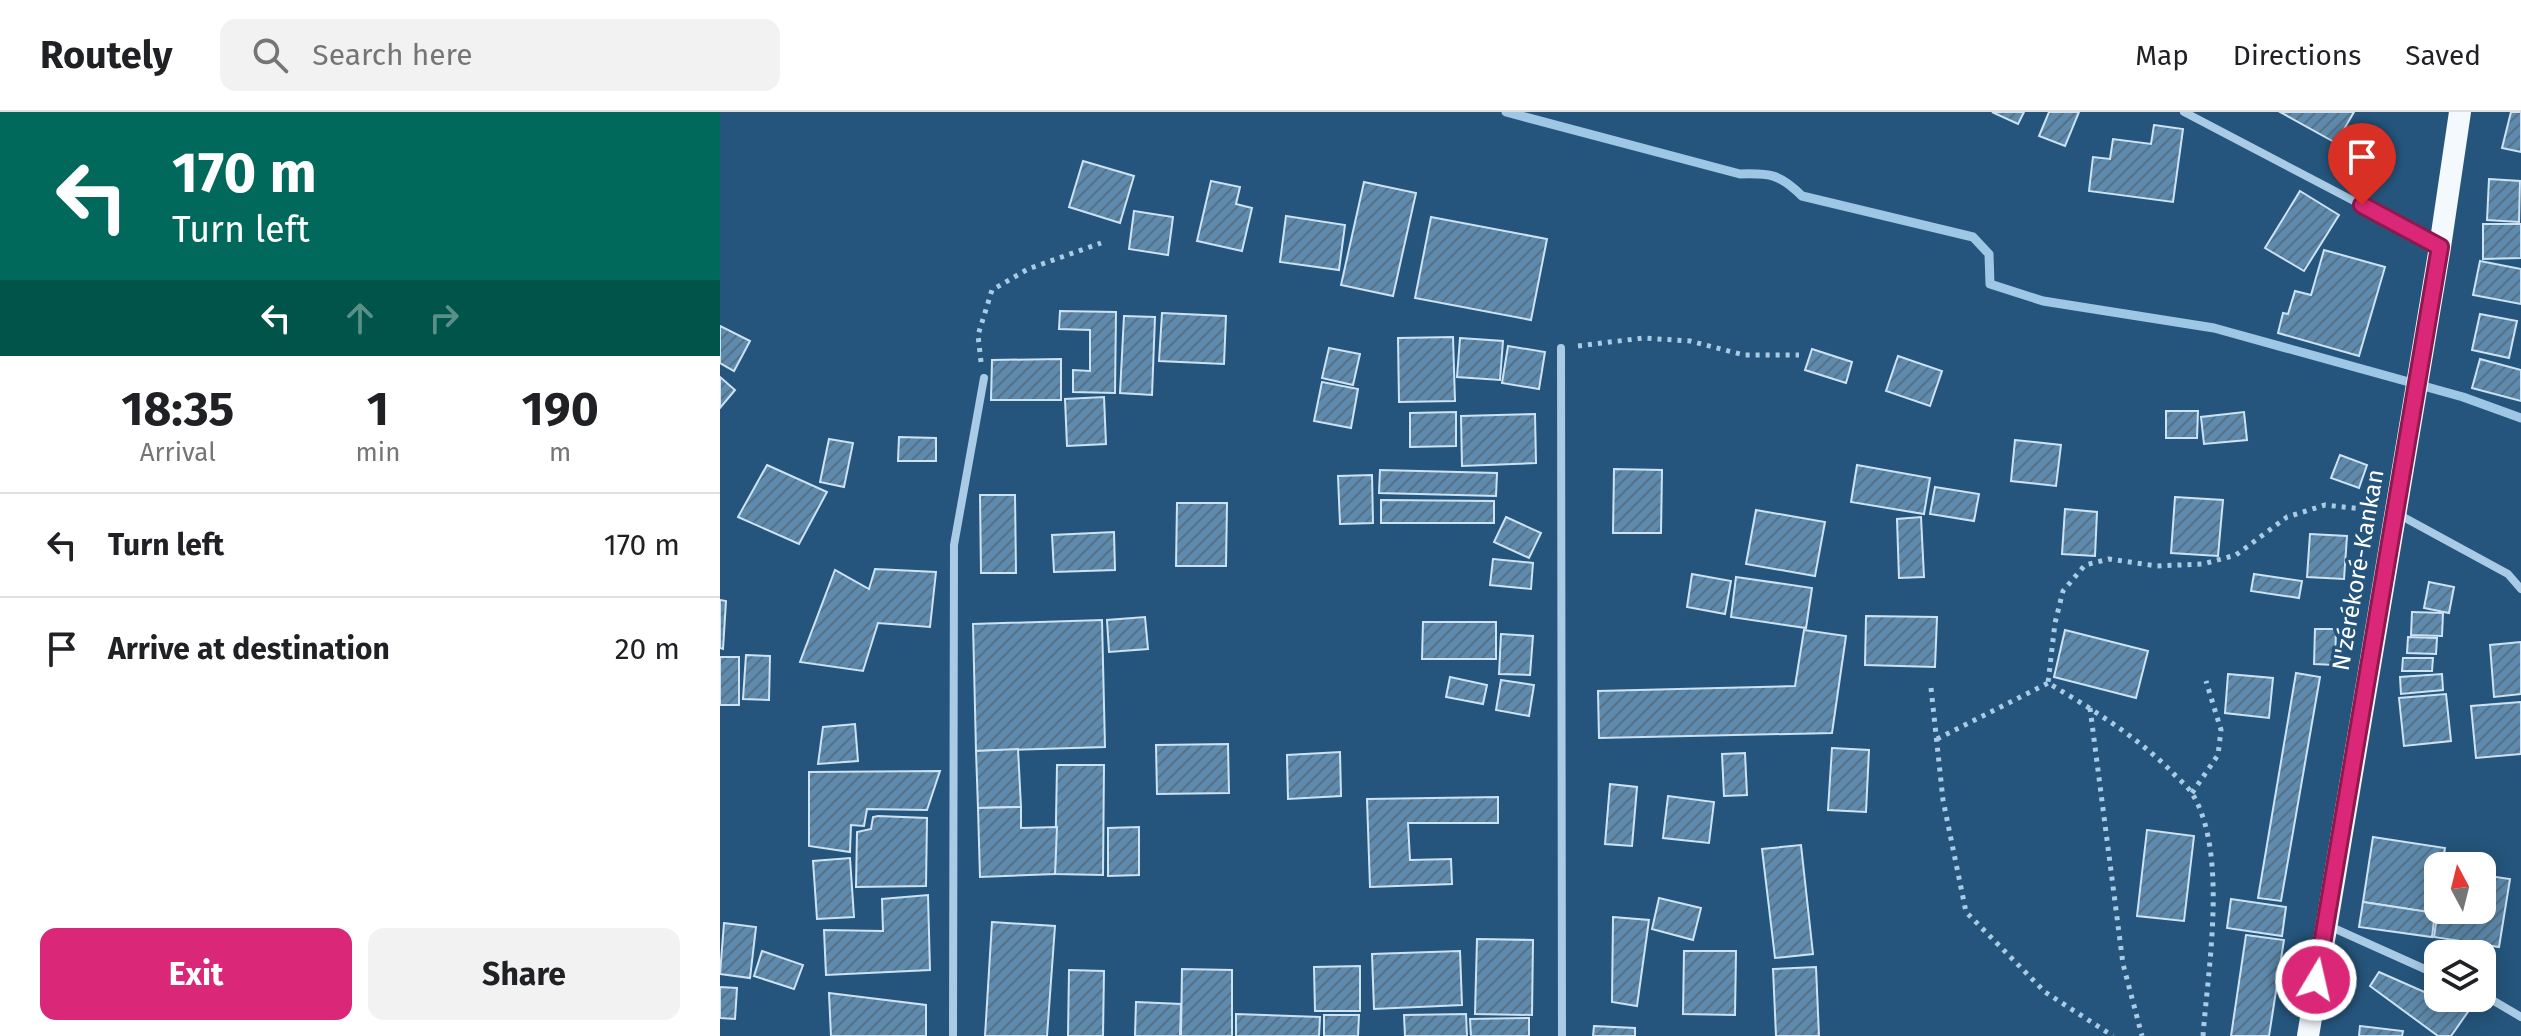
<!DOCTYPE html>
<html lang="en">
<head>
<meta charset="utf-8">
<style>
	body { margin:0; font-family:"Fira Sans",sans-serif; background:#f2f2f2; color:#202124; height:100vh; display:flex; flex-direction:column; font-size:30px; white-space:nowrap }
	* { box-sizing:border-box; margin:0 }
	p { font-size:26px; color:#757577 }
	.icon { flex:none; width:44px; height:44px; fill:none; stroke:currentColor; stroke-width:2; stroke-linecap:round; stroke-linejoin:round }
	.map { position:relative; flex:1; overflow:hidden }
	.side { display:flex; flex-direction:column; background:#fff; width:720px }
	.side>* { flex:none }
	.guide { background:#00695c; color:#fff; overflow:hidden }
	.needle { width:52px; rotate:353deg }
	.fabs { position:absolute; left:1704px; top:740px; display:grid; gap:16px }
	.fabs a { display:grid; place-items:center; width:72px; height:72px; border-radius:16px; background:#fff; box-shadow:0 4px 20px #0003; font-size:40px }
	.pin { position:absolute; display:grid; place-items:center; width:68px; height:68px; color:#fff; margin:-82px -34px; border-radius:50% 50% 50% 0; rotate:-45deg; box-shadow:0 0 8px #0007 }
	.pin .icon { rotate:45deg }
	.me { position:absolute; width:88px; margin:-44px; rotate:9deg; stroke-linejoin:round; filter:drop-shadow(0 0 6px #0008) }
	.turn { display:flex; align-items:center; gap:28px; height:168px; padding:0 40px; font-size:36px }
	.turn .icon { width:104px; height:104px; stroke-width:2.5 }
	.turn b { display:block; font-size:56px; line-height:68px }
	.lanes { display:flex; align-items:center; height:76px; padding:0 40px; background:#0003; justify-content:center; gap:40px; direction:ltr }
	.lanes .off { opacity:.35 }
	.eta { display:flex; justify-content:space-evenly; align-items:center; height:136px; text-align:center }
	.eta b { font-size:48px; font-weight:700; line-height:56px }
	.cta { display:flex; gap:16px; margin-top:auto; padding:16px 40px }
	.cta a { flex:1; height:92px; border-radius:16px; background:#db2777; color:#fff; font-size:32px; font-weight:700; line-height:92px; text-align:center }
	.cta a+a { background:#f2f2f2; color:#202124 }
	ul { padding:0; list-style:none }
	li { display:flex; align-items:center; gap:24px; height:104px; padding:0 40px; border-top:2px solid #e0e0e0 }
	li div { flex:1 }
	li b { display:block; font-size:30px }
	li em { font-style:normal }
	header { display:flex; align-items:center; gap:48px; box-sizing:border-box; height:112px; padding:0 40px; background:#fff; border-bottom:2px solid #e0e0e0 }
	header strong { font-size:38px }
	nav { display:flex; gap:44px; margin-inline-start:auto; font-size:28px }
	.search { width:560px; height:72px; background:#f2f2f2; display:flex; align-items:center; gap:20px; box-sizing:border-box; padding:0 28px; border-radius:16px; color:#757577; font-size:30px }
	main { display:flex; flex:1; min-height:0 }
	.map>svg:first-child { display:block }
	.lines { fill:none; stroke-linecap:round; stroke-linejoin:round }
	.stream { stroke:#9dc7e5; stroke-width:9 }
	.building { fill:url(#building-hatch); stroke:#cce3f4; stroke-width:2 }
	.path { stroke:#a9cbe5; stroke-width:5; stroke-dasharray:4 6; stroke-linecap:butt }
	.minor { stroke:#a9cbe5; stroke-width:8 }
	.trunk { stroke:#f4f9fe; stroke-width:22 }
	.route-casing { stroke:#8e194d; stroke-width:20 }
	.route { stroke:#db2777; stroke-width:14 }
	.labels { text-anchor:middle; stroke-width:7; stroke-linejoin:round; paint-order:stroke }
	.street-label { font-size:24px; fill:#fff; stroke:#25557c }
</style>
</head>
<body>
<header>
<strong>Routely</strong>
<div class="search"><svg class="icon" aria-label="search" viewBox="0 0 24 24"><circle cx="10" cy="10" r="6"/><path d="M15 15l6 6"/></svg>Search here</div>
<nav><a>Map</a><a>Directions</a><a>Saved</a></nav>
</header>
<main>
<section class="side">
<div class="guide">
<div class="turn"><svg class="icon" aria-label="left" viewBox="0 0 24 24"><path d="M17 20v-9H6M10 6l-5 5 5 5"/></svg><div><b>170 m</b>Turn left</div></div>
<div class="lanes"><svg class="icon" aria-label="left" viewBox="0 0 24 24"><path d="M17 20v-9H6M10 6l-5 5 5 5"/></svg><svg class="icon off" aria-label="ahead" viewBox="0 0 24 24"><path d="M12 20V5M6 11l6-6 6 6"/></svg><svg class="icon off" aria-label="right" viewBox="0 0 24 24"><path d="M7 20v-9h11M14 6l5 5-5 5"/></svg></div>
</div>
<div class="eta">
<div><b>18:35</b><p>Arrival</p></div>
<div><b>1</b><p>min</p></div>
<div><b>190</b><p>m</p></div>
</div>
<ul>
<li><svg class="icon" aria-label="left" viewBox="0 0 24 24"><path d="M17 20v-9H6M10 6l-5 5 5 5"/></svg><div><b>Turn left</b></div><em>170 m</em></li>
<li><svg class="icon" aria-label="arrive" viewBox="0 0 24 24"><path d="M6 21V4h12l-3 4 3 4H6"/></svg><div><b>Arrive at destination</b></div><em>20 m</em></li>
</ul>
<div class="cta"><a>Exit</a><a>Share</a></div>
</section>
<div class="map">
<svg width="1801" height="924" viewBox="0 0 1801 924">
	<defs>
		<pattern id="building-hatch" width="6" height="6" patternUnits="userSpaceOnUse" patternTransform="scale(2)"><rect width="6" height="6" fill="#5d8aad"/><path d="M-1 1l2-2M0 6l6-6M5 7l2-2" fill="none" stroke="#567186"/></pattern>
	</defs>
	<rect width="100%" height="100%" fill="#25557c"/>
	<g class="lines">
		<path class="stream" d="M786 0 1020 62C1050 61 1060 62 1082 84L1253 125 1269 142 1270 172 1323 189 1494 216 1743 285 1801 306"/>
	</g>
	<g class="building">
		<path d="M1272 0H1304L1298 12Z"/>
		<path d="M1329 0H1359L1345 34 1319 24Z"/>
		<path d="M1560 0H1634L1616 31Z"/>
		<path d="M1791 0H1801V40L1782 36Z"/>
		<path d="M1434 13 1463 17 1453 90 1369 79 1373 45 1390 47 1393 27 1431 32Z"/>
		<path d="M363 49 414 64 400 111 349 95Z"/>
		<path d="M1769 67 1800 69 1799 110 1767 108Z"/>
		<path d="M491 69 520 75 516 92 532 96 522 139 477 129Z"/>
		<path d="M644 70 696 81 673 184 621 173Z"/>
		<path d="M1580 79 1619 103 1584 159 1545 136Z"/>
		<path d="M414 99 453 105 448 143 409 137Z"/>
		<path d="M566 104 625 113 619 158 560 150Z"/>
		<path d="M711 105 827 127 811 208 695 186Z"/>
		<path d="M1763 112H1801V146L1763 147Z"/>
		<path d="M1604 138 1665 155 1639 244 1558 221 1563 201 1568 202 1575 179 1591 183Z"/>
		<path d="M1760 149 1801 157V192L1753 183Z"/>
		<path d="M340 199 396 200 395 281 353 280V258L370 259V218L339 217Z"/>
		<path d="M442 201 506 204 504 252 439 249Z"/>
		<path d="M1760 202 1797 209 1789 246 1752 238Z"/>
		<path d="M404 204 435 205 432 283 400 281Z"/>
		<path d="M0 214 30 229 14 259 0 251Z"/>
		<path d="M733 225 735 289 679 290 678 226Z"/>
		<path d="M740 226 783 229 780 268 737 265Z"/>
		<path d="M788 234 825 240 819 277 782 271Z"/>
		<path d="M609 236 640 242 633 273 602 266Z"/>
		<path d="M1092 237 1132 250 1126 271 1085 258Z"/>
		<path d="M1178 244 1222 259 1210 294 1166 279Z"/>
		<path d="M341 247V288H271L272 248Z"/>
		<path d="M1760 247 1801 258V289L1752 276Z"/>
		<path d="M0 265 15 278 0 296Z"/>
		<path d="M602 270 638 277 631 316 594 309Z"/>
		<path d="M384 285 386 332 347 334 345 287Z"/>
		<path d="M1446 299H1478L1477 326H1446Z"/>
		<path d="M736 300V334L690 335V301Z"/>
		<path d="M1524 300 1527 328 1484 332 1481 305Z"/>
		<path d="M815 302 816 351 742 354 741 304Z"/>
		<path d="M179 325 216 326V349H178Z"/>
		<path d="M109 327 133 331 124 375 100 370Z"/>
		<path d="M1295 328 1341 333 1336 374 1291 369Z"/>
		<path d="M1620 343 1647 353 1639 376 1611 366Z"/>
		<path d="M47 353 107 380 79 432 18 405Z"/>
		<path d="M1137 353 1210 366 1204 402 1131 390Z"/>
		<path d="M894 357 942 358 941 421H893Z"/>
		<path d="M660 358 777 361 776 384 659 381Z"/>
		<path d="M652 363 653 411 620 412 618 364Z"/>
		<path d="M1215 375 1259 382 1254 409 1210 402Z"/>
		<path d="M260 383H295L296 461H261Z"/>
		<path d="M1455 385 1503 388 1498 444 1451 441Z"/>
		<path d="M661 388 774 389V411H661Z"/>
		<path d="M457 391H507L506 454H456Z"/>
		<path d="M1345 397 1377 400 1375 444 1342 442Z"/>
		<path d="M1036 398 1105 410 1095 464 1026 452Z"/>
		<path d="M786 405 821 421 809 446 774 430Z"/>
		<path d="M1201 405 1204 465 1179 466 1177 407Z"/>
		<path d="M394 420 395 458 334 460 332 423Z"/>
		<path d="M1590 422 1627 424 1624 467 1587 465Z"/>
		<path d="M773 447 813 451 811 477 770 473Z"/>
		<path d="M155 457 216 460 210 515 158 511 143 559 80 550 115 458 149 477Z"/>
		<path d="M972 462 1011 469 1005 502 967 495Z"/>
		<path d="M1534 462 1582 469 1579 486 1531 479Z"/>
		<path d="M1016 465 1092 476 1086 516 1011 505Z"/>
		<path d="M1709 470 1734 475 1729 501 1704 496Z"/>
		<path d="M0 488 6 489 3 537 0 536Z"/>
		<path d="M1692 500 1723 501 1722 524 1691 523Z"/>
		<path d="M1146 504 1217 505 1215 555 1145 553Z"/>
		<path d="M425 505 428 537 389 540 387 508Z"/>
		<path d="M382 508 385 635 256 639 253 512Z"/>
		<path d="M703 510H776V547H702Z"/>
		<path d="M1595 517H1616L1615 553 1594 552Z"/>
		<path d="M1084 518 1126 524 1112 621 879 626 878 579 1075 574Z"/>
		<path d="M1345 518 1428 539 1416 586 1334 565Z"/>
		<path d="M781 522 813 524 810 563 779 562Z"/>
		<path d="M1688 525 1717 526 1716 542 1687 541Z"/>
		<path d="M1801 530V582L1774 585 1770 533Z"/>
		<path d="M26 543 50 544 49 588 23 587Z"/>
		<rect x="0" y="545" width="19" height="48"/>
		<path d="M1683 546H1713L1712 559H1682Z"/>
		<path d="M1576 561 1600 565 1561 789 1538 786Z"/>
		<path d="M1508 562 1553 566 1549 606 1505 601Z"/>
		<path d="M1722 562 1723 578 1681 582 1680 565Z"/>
		<path d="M730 565 767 573 763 592 726 585Z"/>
		<path d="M781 568 814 573 809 604 776 598Z"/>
		<path d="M1726 582 1731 629 1684 634 1679 586Z"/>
		<path d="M1801 590V642L1756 646 1751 594Z"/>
		<path d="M135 612 138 649 98 652 103 615Z"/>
		<path d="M508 632 509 681 437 682 436 633Z"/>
		<path d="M1112 636 1149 638 1146 700 1108 698Z"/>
		<path d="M298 637 301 695 258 696 256 639Z"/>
		<path d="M620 640 621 684 568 687 567 643Z"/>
		<path d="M1025 641 1027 683 1004 684 1002 642Z"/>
		<path d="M337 653H384L383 763 335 762Z"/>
		<path d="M220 659 207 698 147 697 144 714 131 713 130 740 89 734V660Z"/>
		<path d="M890 672 917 675 912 734 885 732Z"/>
		<path d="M948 684 994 690 989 731 943 726Z"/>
		<path d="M778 685V711H688L690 748 731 747 732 772 650 775 647 687Z"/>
		<path d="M301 695V716L337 715 335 762 260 765 258 696Z"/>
		<path d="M158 704 207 706 206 774 136 775 137 720 151 717 153 705Z"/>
		<path d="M419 715V763L388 764V716Z"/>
		<path d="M1427 718 1474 724 1464 809 1417 804Z"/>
		<path d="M1653 725 1725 736 1722 754H1718L1715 801 1643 790Z"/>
		<path d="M1081 733 1093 842 1055 846 1042 737Z"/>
		<path d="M130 746 134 805 97 807 93 749Z"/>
		<path d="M1762 763 1790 767 1779 835 1714 825 1718 797 1762 798Z"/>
		<path d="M208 783 210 858 106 863 104 818 163 819 162 787Z"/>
		<path d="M939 786 981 796 973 828 932 817Z"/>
		<path d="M1511 787 1566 795 1562 824 1507 816Z"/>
		<path d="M1643 790 1715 801 1712 825 1639 815Z"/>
		<path d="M893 805 929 808 917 894 892 890Z"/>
		<path d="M272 810 335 814 327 924H265Z"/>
		<path d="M4 811 36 815 30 866 0 862Z"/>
		<path d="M1526 823 1564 828 1549 924H1511Z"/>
		<path d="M757 827 813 828 812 903 755 902Z"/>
		<path d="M42 839 83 853 74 877 34 864Z"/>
		<path d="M740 839 742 893 654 897 652 842Z"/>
		<path d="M964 839H1016L1015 903 963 902Z"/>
		<path d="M640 854V899H595L594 855Z"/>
		<path d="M1096 855 1099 924H1056L1053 857Z"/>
		<path d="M462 857 512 858V924H461Z"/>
		<path d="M349 858 384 859 383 924H348Z"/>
		<path d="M1659 860 1718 886 1750 897 1731 924H1718L1650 874Z"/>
		<path d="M0 875 17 876 15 907 0 906Z"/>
		<path d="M109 881 206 893V924H111Z"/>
		<path d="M416 890 461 892 460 924H415Z"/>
		<path d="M516 902 600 905 599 924H516Z"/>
		<path d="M746 902 747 924H685L684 903Z"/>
		<path d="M604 903H639L638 924H604Z"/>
		<path d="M809 906V924H751L750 907Z"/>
		<path d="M874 914 915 916V924H873Z"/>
		<path d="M1640 914 1683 919 1682 924H1639Z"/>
	</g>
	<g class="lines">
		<g class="path">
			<path d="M858 234 923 226 970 229 1024 243H1079"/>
			<path d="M261 250 258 223 272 178 308 157 381 131"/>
			<path d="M1211 576 1223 688 1246 800 1325 880 1393 924"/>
			<path d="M1370 596 1403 852 1422 924"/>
			<path d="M1217 627 1328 571"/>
			<path d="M1472 681 1498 643 1501 618 1486 569"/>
			<path d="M1483 924C1488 856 1508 742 1473 683 1468 674 1458 667 1452 660 1416 624 1372 597 1328 571L1335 511 1343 479 1365 453 1389 447 1437 454 1483 452 1516 443 1567 405 1605 393 1653 398"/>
		</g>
		<g class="minor">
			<path d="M1464 0 1718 133"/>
			<path d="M841 236 842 924"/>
			<path d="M1676 401 1788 462 1801 477"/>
			<path d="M1609 814 1718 863"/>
			<path d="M1762 882 1801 905"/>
			<path d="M233 924 234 433 264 266"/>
		</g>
		<path class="trunk" d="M1588 924 1720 135 1740 0"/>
	</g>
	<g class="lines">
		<g class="route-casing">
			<path id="route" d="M1596 868 1720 135 1642 93"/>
		</g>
		<use href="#route" class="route"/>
	</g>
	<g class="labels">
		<g class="street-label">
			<text transform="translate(1638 458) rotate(-80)" y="8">N'zérékoré-Kankan</text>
		</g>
	</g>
</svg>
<div class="fabs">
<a><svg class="needle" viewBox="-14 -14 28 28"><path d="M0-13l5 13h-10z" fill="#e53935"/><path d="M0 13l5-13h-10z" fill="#757577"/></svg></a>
<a><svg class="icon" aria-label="layers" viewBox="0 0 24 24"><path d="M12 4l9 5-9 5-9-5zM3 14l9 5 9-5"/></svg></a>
</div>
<div class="pin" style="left:1642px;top:93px;background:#d93025"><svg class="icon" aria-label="arrive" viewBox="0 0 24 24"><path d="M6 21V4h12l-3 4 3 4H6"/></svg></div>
<svg class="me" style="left:1596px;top:868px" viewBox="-20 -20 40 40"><circle r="17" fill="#db2777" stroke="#fff" stroke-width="3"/><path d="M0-11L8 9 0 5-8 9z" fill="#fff"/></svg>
</div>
</main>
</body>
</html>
